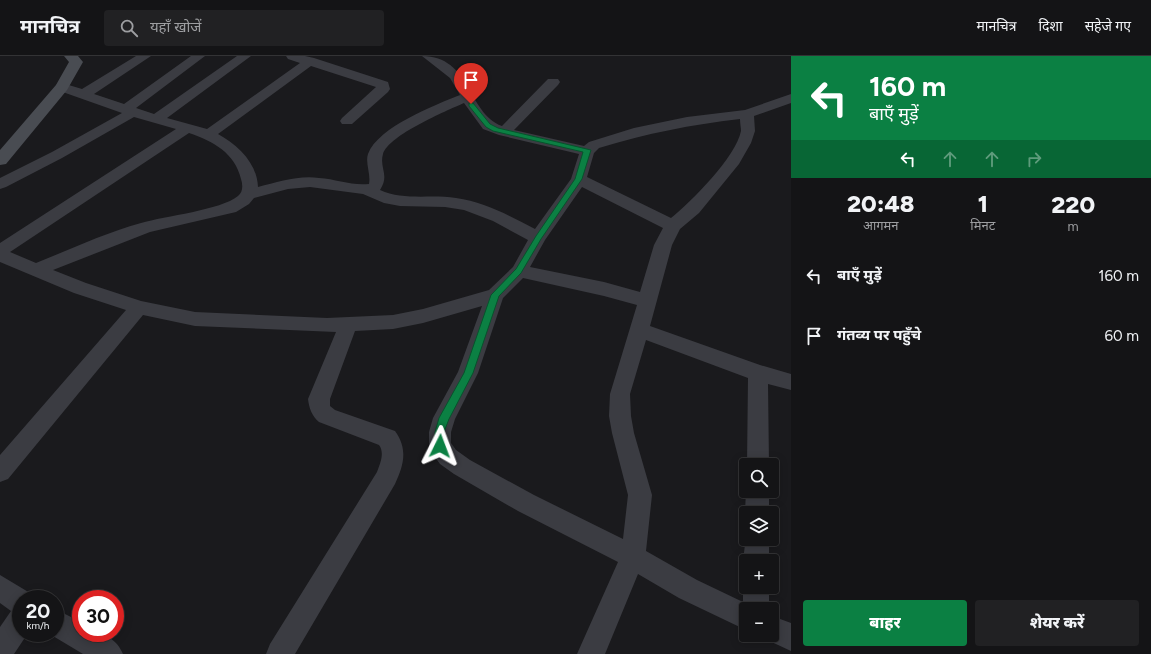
<!DOCTYPE html>
<html lang="hi">
<head>
<meta charset="utf-8">
<style>
	body { margin:0; font-family:Figtree,"Noto Sans Devanagari",sans-serif; background:#212123; color:#f1f3f6; height:100vh; display:flex; flex-direction:column; font-size:15px; white-space:nowrap }
	* { box-sizing:border-box; margin:0 }
	p { font-size:13px; color:#9d9ea1 }
	.icon { flex:none; width:22px; height:22px; fill:none; stroke:currentColor; stroke-width:2; stroke-linecap:round; stroke-linejoin:round }
	.map { position:relative; flex:1; overflow:hidden }
	.details { display:flex; flex-direction:column; background:#141416; width:360px }
	.details>* { flex:none }
	.hud { background:#0b8043; color:#fff; overflow:hidden }
	.tools { position:absolute; left:739px; top:402px; display:grid; gap:8px }
	.tools a { display:grid; place-items:center; width:40px; height:40px; border-radius:4px; background:#141416; box-shadow:0 2px 10px #0003,0 0 0 1px #333335; font-size:20px }
	.speed { position:absolute; left:12px; top:534px; display:flex; gap:8px; font-size:20px; font-weight:700; text-align:center }
	.speed>* { display:grid; place-content:center; width:52px; height:52px; border-radius:50%; background:#141416; box-shadow:0 2px 10px #0003,0 0 0 1px #333335; line-height:1 }
	.speed small { font-size:10px; font-weight:400 }
	.speed .limit { border:6px solid #d22; background:#fff; color:#111 }
	.pin { position:absolute; display:grid; place-items:center; width:34px; height:34px; color:#fff; margin:-41px -17px; border-radius:50% 50% 50% 0; rotate:-45deg; box-shadow:0 0 4px #0007 }
	.pin .icon { rotate:45deg }
	.me { position:absolute; width:44px; margin:-22px; rotate:3deg; stroke-linejoin:round; filter:drop-shadow(0 0 3px #0008) }
	.turn { display:flex; align-items:center; gap:14px; height:84px; padding:0 12px; font-size:18px }
	.turn .icon { width:52px; height:52px; stroke-width:2.5 }
	.turn b { display:block; font-size:28px; line-height:34px }
	.lanes { display:flex; align-items:center; height:38px; padding:0 12px; background:#0003; justify-content:center; gap:20px; direction:ltr }
	.lanes .off { opacity:.35 }
	.eta { display:flex; justify-content:space-evenly; align-items:center; height:68px; text-align:center }
	.eta b { font-size:24px; font-weight:800; line-height:28px }
	.cta { display:flex; gap:8px; margin-top:auto; padding:8px 12px }
	.cta a { flex:1; height:46px; border-radius:4px; background:#0b8043; color:#fff; font-size:16px; font-weight:800; line-height:46px; text-align:center }
	.cta a+a { background:#212123; color:#f1f3f6 }
	ul { padding:0; list-style:none }
	li { display:flex; align-items:center; gap:12px; height:60px; padding:0 12px }
	li div { flex:1 }
	li b { display:block; font-size:15px }
	li em { font-style:normal }
	header { display:flex; align-items:center; gap:24px; box-sizing:border-box; height:56px; padding:0 20px; background:#141416; border-bottom:1px solid #333335 }
	header strong { font-size:19px }
	nav { display:flex; gap:22px; margin-inline-start:auto; font-size:14px }
	.search { width:280px; height:36px; background:#212123; display:flex; align-items:center; gap:10px; box-sizing:border-box; padding:0 14px; border-radius:4px; color:#9d9ea1; font-size:15px }
	main { display:flex; flex:1; min-height:0 }
	.map>svg:first-child { display:block }
	.lines { fill:none; stroke-linecap:round; stroke-linejoin:round }
	.street { fill:#3b3c42; fill-rule:evenodd }
	.secondary { fill:#494c52; fill-rule:evenodd }
	.route { fill:#0b8043; stroke:#07532c }
</style>
</head>
<body>
<header>
<strong>मानचित्र</strong>
<div class="search"><svg class="icon" aria-label="search" viewBox="0 0 24 24"><circle cx="10" cy="10" r="6"/><path d="M15 15l6 6"/></svg>यहाँ खोजें</div>
<nav><a>मानचित्र</a><a>दिशा</a><a>सहेजे गए</a></nav>
</header>
<main>
<div class="map">
<svg width="791" height="598" viewBox="0 0 791 598">
	<rect width="100%" height="100%" fill="#1a1a1d"/>
	<g class="lines">
		<g class="street">
			<path d="M136 0H151L94 38 124 48 191 0H205L136 52 154 58 237 0H251L167 62 207 73 300 7 288 3 286 0H305L314 2 388 26 390 33 388 36 352 68H342L340 65 342 62 376 31 311 10 218 78C238 89 257 107 258 131 278 126 299 119 319 122 336 123 352 130 369 128 371 118 365 107 368 98 378 71 435 49 460 39L450 22 422 0C471 0 467 57 502 70L548 23H558L560 26 558 29 514 74 584 90 589 86 634 72 687 61 745 54 791 38V47L754 60 755 75 751 87 739 108 699 157 680 173 672 189 650 270 760 309 791 318V334L768 328 769 409H747L748 322 646 284 630 338 631 360 634 377 652 439 646 495 697 524 743 546V531L746 524V531H769V553H746V574L679 542 638 518 605 598H577L618 506 518 455 454 418 440 408 432 397 429 390V376L433 362 458 316 482 250 423 267 393 273 355 275 330 343V350L335 354 395 375C408 393 404 409 395 428L295 598H266L270 588 377 416C380 408 385 397 379 389L319 366C312 360 309 352 308 343L336 276 195 270 143 259 8 423 0 426V399L126 254 74 237 0 206V187L176 73 134 61 62 102 6 131 0 133V122L52 96 122 57 57 34 55 31 57 28 62 27 82 33ZM464 47 483 73 499 79 579 98 571 123 535 173C510 160 485 146 456 142 431 138 403 145 380 134 390 119 379 112 383 98 389 79 446 55 464 47ZM740 63C740 67 741 72 741 75 736 101 691 146 671 162L587 121 594 97 599 92C648 77 690 69 740 63ZM189 77C213 85 235 97 241 123 243 129 243 136 238 140 221 154 165 160 141 167 105 177 71 193 36 207L10 196ZM310 131 363 138 384 147 400 150 445 151 464 154 493 165 528 184 513 211 489 234 423 253 393 259 327 262 195 256 141 245 86 227 53 214 150 176 236 156 249 148 254 142 288 133ZM582 131 663 172 654 189 640 236 604 226 530 211 545 184ZM523 222 604 240 637 249 610 338 609 360 612 377 628 439 623 483 534 439 470 404 456 394 451 387V376L455 363 478 317 503 242Z"/>
			<path d="M746 433V435H769V457H746V459L745 457Z"/>
			<path d="M746 480V483H769V505H746V511L743 505Z"/>
			<path d="M0 519 30 537 33 543H21V577H28L14 598H0V571L11 555 0 547Z"/>
			<path d="M55 553 81 566V577C100 577 115 579 123 598H83L48 577H55Z"/>
			<path d="M772 560 791 567V595L763 582 761 579H772Z"/>
		</g>
		<path class="secondary" d="M64 0H78L83 6 67 34 6 108 0 109V94L56 29 69 6Z"/>
	</g>
	<path class="route" d="M469 47H473L490 68 498 72 591 94 582 123 541 183 521 217 499 240 473 317 449 363 444 376 445 390 440 394 435 390V376L439 362 464 317 491 239 516 213 536 180 575 123 583 96 493 75 486 71 469 50Z"/>
</svg>
<div class="tools">
<a><svg class="icon" aria-label="search" viewBox="0 0 24 24"><circle cx="10" cy="10" r="6"/><path d="M15 15l6 6"/></svg></a>
<a><svg class="icon" aria-label="layers" viewBox="0 0 24 24"><path d="M12 4l9 5-9 5-9-5zM3 14l9 5 9-5"/></svg></a>
<a>+</a>
<a>−</a>
</div>
<div class="speed"><div>20<small>km/h</small></div><div class="limit">30</div></div>
<div class="pin" style="left:471px;top:48px;background:#d93025"><svg class="icon" aria-label="arrive" viewBox="0 0 24 24"><path d="M6 21V4h12l-3 4 3 4H6"/></svg></div>
<svg class="me" style="left:440px;top:390px" viewBox="-20 -20 40 40"><path d="M0-17L14 15 0 8-14 15z" fill="#0b8043" stroke="#fff" stroke-width="4"/></svg>
</div>
<section class="details">
<div class="hud">
<div class="turn"><svg class="icon" aria-label="left" viewBox="0 0 24 24"><path d="M17 20v-9H6M10 6l-5 5 5 5"/></svg><div><b>160 m</b>बाएँ मुड़ें</div></div>
<div class="lanes"><svg class="icon" aria-label="left" viewBox="0 0 24 24"><path d="M17 20v-9H6M10 6l-5 5 5 5"/></svg><svg class="icon off" aria-label="ahead" viewBox="0 0 24 24"><path d="M12 20V5M6 11l6-6 6 6"/></svg><svg class="icon off" aria-label="ahead" viewBox="0 0 24 24"><path d="M12 20V5M6 11l6-6 6 6"/></svg><svg class="icon off" aria-label="right" viewBox="0 0 24 24"><path d="M7 20v-9h11M14 6l5 5-5 5"/></svg></div>
</div>
<div class="eta">
<div><b>20:48</b><p>आगमन</p></div>
<div><b>1</b><p>मिनट</p></div>
<div><b>220</b><p>m</p></div>
</div>
<ul>
<li><svg class="icon" aria-label="left" viewBox="0 0 24 24"><path d="M17 20v-9H6M10 6l-5 5 5 5"/></svg><div><b>बाएँ मुड़ें</b></div><em>160 m</em></li>
<li><svg class="icon" aria-label="arrive" viewBox="0 0 24 24"><path d="M6 21V4h12l-3 4 3 4H6"/></svg><div><b>गंतव्य पर पहुँचे</b></div><em>60 m</em></li>
</ul>
<div class="cta"><a>बाहर</a><a>शेयर करें</a></div>
</section>
</main>
</body>
</html>
